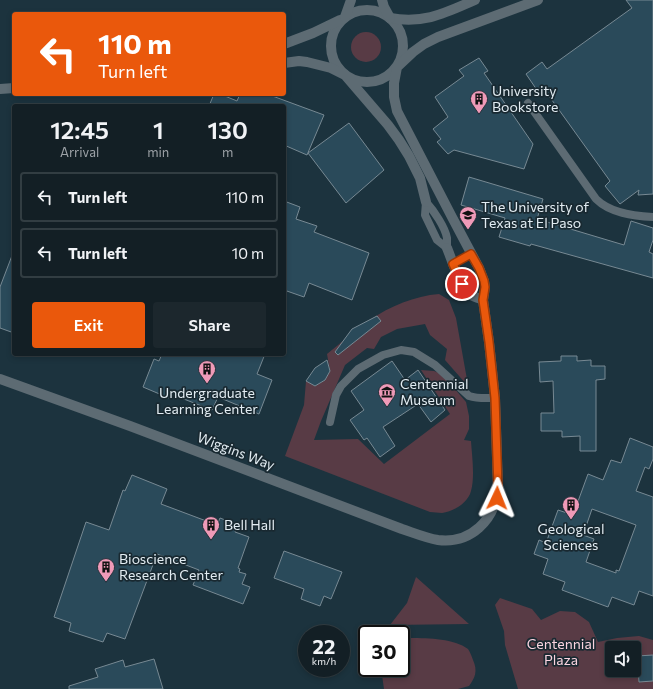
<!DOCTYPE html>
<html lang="en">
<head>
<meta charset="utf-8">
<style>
	body { margin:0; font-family:Commissioner,sans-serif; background:#1c272d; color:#f1f3f6; height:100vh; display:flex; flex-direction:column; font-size:15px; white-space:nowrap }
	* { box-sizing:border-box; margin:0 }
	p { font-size:13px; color:#9da2a7 }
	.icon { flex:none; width:22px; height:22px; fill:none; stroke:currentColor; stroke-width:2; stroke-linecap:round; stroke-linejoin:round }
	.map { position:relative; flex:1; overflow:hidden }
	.side { position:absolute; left:12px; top:104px; width:274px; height:252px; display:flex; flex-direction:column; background:#131f25; border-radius:4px; box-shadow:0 2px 6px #0003,0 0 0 1px #323d42 }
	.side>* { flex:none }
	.top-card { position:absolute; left:12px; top:12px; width:274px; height:84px; border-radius:4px; box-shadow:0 2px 6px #0003,0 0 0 1px #323d42; background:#ea580c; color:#fff; overflow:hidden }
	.tools { position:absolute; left:605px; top:641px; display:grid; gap:8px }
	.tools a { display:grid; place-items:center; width:36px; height:36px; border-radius:4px; background:#131f25; box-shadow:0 2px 6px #0003,0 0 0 1px #323d42; font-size:20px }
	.speed { position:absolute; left:298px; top:625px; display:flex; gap:8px; font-size:20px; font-weight:700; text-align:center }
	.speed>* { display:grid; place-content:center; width:52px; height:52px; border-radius:50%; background:#131f25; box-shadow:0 2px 6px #0003,0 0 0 1px #323d42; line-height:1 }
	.speed small { font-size:10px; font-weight:400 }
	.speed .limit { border:2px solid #111; border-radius:6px; background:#fff; color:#111 }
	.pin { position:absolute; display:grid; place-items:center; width:34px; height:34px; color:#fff; margin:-17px; border:2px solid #fff; border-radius:50%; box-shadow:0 1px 4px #0007 }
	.me { position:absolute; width:44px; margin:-22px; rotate:2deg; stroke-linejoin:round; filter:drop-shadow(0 0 3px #0008) }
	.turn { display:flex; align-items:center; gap:14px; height:84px; padding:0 20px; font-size:18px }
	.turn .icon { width:52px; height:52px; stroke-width:2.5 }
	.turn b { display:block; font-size:28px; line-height:34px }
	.eta { display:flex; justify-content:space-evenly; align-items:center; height:68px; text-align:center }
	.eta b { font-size:24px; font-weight:600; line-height:28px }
	.action { display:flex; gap:8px; margin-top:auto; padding:8px 20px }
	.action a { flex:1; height:46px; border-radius:4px; background:#ea580c; color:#fff; font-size:16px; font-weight:600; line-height:46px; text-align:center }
	.action a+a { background:#1c272d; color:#f1f3f6 }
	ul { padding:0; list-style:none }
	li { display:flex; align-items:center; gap:12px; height:50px; margin:0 8px 6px; padding:0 12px; border:2px solid #323d42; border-radius:4px }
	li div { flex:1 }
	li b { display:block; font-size:15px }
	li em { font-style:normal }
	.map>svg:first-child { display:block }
	.built { fill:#1c333e; fill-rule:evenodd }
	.green { fill:#583b45; fill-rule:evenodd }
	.building { fill:#2a4a5a; stroke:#778993; fill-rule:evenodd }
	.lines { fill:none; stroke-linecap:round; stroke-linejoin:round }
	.service { stroke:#5d6b73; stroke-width:8 }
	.minor { stroke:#5d6b73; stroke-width:10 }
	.tertiary { stroke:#5d6b73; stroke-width:10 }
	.route-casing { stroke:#983908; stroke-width:10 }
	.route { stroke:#ea580c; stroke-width:7 }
	.labels { text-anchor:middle; stroke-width:3.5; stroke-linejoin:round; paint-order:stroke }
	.poi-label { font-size:14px; fill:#e2ecf2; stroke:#192931; text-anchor:start }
	.street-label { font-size:14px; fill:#e2ecf2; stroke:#192931 }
	.park-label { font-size:14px; fill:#fad3df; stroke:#192931 }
</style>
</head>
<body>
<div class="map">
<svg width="653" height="689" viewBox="0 0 653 689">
	<rect width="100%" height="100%" fill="#192931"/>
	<path class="built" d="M0 0H653V689H0ZM14 14H284V94H14ZM14 106H284V354H14ZM307 634H341V668H307ZM367 634H401V668H367ZM612 648H634V670H612Z"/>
	<g class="green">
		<circle cx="366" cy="47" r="15"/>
		<path d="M439 294 449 300 456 318 468 385H467L445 360 447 349 430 335 425 324 397 329 381 337 374 349 367 348 345 365 321 421 314 440 358 439 384 464 450 414 421 370 434 371 442 374 466 402 469 416V429L464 440 471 441C472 456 475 477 471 491 468 503 454 511 442 513 438 513 434 512 430 512L285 456 304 405 306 381 315 386 325 380 330 371 327 354C341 343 355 330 370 320 390 306 415 296 439 294Z"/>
		<path d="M416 577 469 624 390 625 407 603Z"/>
		<path d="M500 598 532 609 541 620 560 611 575 612 589 622 598 642 617 638 639 636 653 640V689H518L505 645 504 631 495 605ZM612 648H634V670H612Z"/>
		<path d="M401 638C421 638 452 637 468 649 470 652 472 657 473 660 478 671 475 678 469 686L458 689H384L382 675 383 668H401Z"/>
	</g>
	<g class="building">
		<path d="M626 0H653V194L638 195 639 190 620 204 605 186 610 181 544 89 539 93 526 74 542 62 547 69 632 8Z"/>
		<path d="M479 58 488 71 484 73 533 144 524 169 454 150 448 154 437 142 441 139 433 129 448 117 435 97 464 76 459 70Z"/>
		<path d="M214 94H220L237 101 240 94H267L324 115 307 155 284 145V106H209Z"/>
		<path d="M349 123 384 170 346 203 308 153Z"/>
		<path d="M469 177 543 199 537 219 624 245 631 221 653 228V240L649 252 653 254V278L531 244 530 246 499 237 505 218 461 205Z"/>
		<path d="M284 201 300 207 296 219 317 226 314 232 369 253 352 300 309 283 304 297 284 290Z"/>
		<path d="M13 253H14V333L0 328V287Z"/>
		<path d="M377 316 381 321 338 355 335 352 352 329Z"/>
		<path d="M162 354H265L257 374 272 380 259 414 218 397 212 410 171 394 169 398 143 387 154 359 159 361Z"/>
		<path d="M561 356H577V361L591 360V366H605V379L596 380V451H580V436L562 437V431H541V413H554L553 381 540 382 539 362 561 361Z"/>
		<path d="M327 360 330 371 325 380 315 386 306 381 315 368Z"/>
		<path d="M392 361 405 380 418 370 445 410 431 422 418 404 383 427 395 446 380 457 367 438 364 440 350 420 364 410 351 391Z"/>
		<path d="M630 438 653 447V459L649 469 645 467 636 491 653 497V596L639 591 634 605 612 597 608 607 562 590 565 582 543 574 548 559 534 554 539 540 546 543 558 510 573 515 588 474 603 480 611 460 621 463ZM592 509 636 525 619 571 616 570V573L586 562 594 539 583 535Z"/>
		<path d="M132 475 167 489 161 504 217 525 220 518 238 525 235 532 249 537 238 568 240 569 239 572 246 574 242 584 250 587 243 604 193 585 199 570 157 554 125 639 107 633 103 642 69 631 71 623 54 617 86 522 109 530 123 490 125 491Z"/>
		<path d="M284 551 342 572 331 599 324 596 320 606 301 599 304 589 274 578Z"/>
		<path d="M653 655V681L639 682 637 656Z"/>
		<path d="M154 659 163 689H69V686L98 677 95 669 123 660 125 667Z"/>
	</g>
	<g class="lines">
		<g class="service">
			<path d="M528 103 596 199C610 213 633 216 653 217"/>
			<path d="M426 202 425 215 437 240 447 248"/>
			<path d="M426 202C434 211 445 227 447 238 447 241 447 245 447 248"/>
			<path d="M453 264 471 254"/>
			<path d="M330 422 336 395 341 386 358 369 383 355 401 350 414 352 435 365 469 396C478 399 486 398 495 398"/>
		</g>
		<g class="minor">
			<circle cx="367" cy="46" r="36"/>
			<path d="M390 18C425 24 445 13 475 0"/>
			<path d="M284 44 313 33 340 20"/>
			<path d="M284 63 299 61 307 62 331 68 345 75 388 125 399 140 409 156 420 178 426 202"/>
			<path d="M447 248C452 260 460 287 471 295 474 297 479 298 483 300"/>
			<path d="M0 379 130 426 402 529C414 533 426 538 438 540 471 544 495 520 498 488L495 398 489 342 483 300 485 287 484 281 479 268 453 219 397 111 394 97V83L397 67 413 52 424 44 438 37 538 0"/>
		</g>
		<g class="tertiary">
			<path d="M382 0 384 7 390 18"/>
			<path d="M345 17 351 0"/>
			<path d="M0 89 14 88"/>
		</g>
	</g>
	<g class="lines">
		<g class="route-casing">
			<path id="route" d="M462 284 453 264 471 254 479 268 484 281 485 287 483 300 489 342 495 398 498 488 497 498"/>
		</g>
		<use href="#route" class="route"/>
	</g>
	<defs>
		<g id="building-pin" transform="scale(0.9)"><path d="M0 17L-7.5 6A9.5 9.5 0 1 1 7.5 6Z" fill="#ef9ab8" stroke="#192931"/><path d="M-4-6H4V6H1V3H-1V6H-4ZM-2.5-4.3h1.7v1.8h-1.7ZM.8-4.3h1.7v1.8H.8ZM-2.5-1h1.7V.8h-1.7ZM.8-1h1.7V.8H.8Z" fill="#111"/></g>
		<g id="university-pin" transform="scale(0.9)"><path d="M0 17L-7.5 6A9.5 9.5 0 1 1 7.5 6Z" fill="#ef9ab8" stroke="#192931"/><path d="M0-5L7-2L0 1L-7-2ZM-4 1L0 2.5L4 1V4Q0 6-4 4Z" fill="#111"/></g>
		<g id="museum-pin" transform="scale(0.9)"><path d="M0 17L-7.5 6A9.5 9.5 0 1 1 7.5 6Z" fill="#ef9ab8" stroke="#192931"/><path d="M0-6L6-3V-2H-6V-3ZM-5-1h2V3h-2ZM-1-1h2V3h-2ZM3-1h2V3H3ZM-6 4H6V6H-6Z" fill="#111"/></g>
	</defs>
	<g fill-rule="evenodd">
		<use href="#building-pin" x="479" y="99"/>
		<use href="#university-pin" x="468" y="215"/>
		<use href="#building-pin" x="207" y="369"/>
		<use href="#museum-pin" x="387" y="392"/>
		<use href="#building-pin" x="571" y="505"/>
		<use href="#building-pin" x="211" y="525"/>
		<use href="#building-pin" x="106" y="567"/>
	</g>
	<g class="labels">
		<g class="poi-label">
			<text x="492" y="96">University<tspan x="492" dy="16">Bookstore</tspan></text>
			<text x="481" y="212">The University of<tspan x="481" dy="16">Texas at El Paso</tspan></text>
			<text x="400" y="389">Centennial<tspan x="400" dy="16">Museum</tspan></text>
			<text x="207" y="398" text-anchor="middle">Undergraduate<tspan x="207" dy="16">Learning Center</tspan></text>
			<text x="224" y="530">Bell Hall</text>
			<text x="571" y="534" text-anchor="middle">Geological<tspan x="571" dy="16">Sciences</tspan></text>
			<text x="119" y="564">Bioscience<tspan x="119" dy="16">Research Center</tspan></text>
		</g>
		<g class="street-label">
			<text transform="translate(236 451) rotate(21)" y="5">Wiggins Way</text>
		</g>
		<g class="park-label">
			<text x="561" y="649">Centennial<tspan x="561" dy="16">Plaza</tspan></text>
		</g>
	</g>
</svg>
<div class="tools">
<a><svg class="icon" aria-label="sound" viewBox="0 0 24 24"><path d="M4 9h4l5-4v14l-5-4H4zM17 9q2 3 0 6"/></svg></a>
</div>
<div class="speed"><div>22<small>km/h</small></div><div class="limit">30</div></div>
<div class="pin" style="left:462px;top:284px;background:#d93025"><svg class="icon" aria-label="arrive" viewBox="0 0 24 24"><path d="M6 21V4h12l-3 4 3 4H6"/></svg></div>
<svg class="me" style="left:497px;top:498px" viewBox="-20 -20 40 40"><path d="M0-17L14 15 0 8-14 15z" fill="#ea580c" stroke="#fff" stroke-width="4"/></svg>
<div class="top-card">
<div class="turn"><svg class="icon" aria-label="left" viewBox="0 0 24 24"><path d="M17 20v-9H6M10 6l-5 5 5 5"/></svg><div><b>110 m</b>Turn left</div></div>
</div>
<section class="side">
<div class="eta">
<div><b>12:45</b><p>Arrival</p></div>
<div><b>1</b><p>min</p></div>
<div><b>130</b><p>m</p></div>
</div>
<ul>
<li><svg class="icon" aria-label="left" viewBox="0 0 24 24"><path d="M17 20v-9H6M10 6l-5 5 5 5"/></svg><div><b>Turn left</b></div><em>110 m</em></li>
<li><svg class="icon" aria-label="left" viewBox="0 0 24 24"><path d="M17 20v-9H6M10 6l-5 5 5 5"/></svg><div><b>Turn left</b></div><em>10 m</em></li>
</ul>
<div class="action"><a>Exit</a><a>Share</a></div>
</section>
</div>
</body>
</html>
